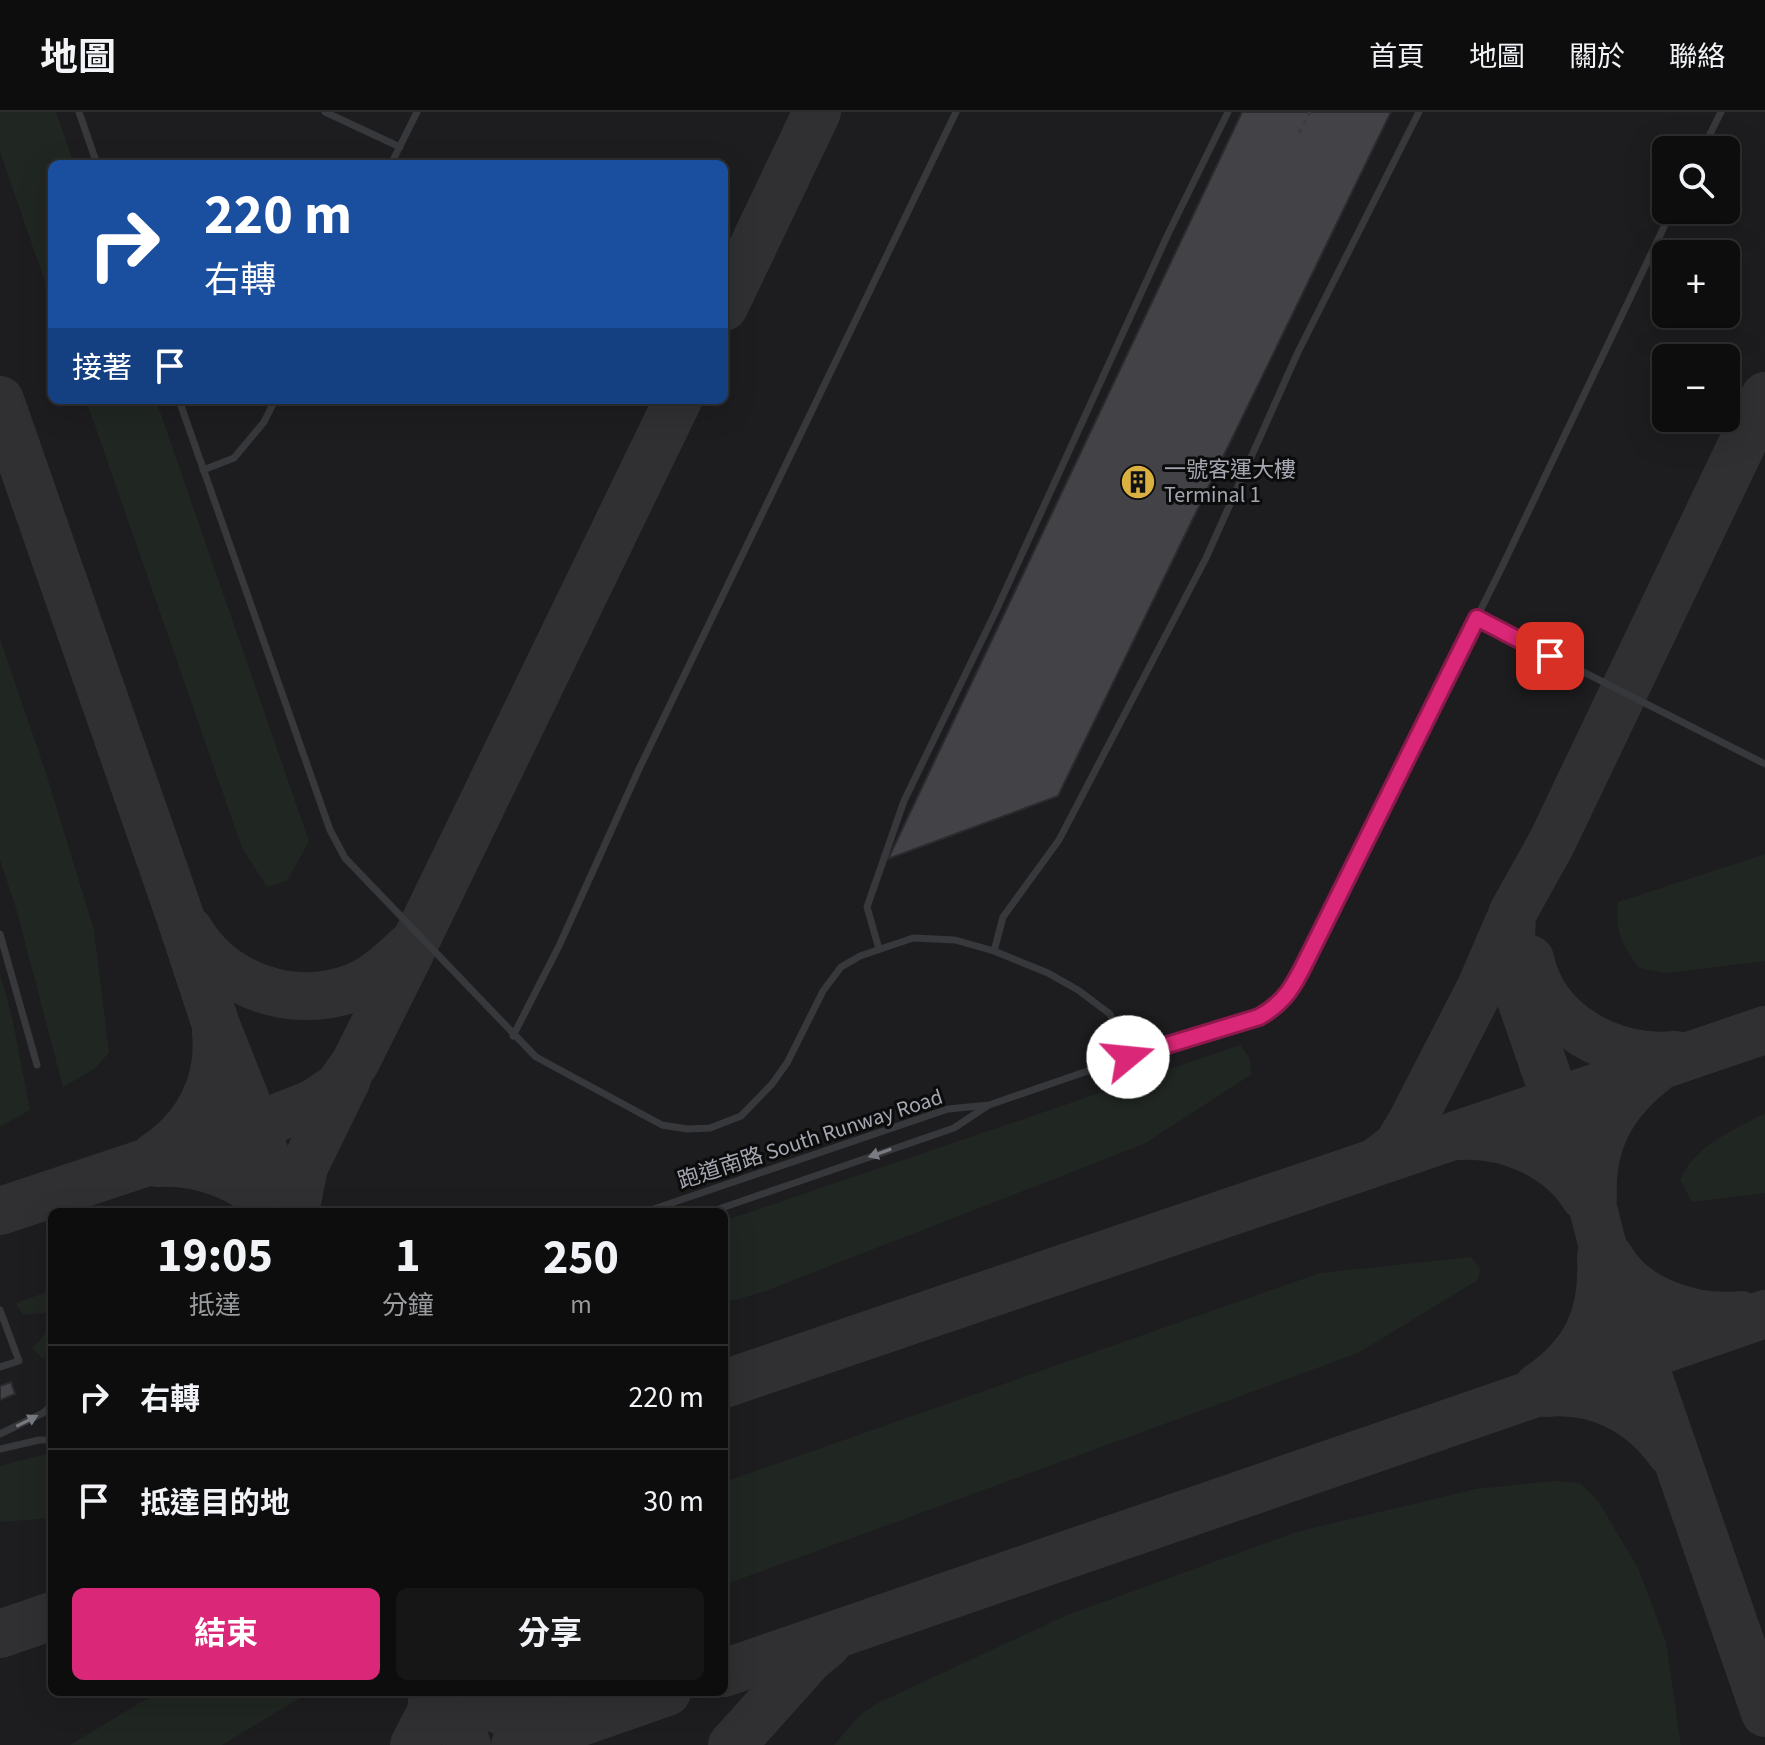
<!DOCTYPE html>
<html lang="zh-TW">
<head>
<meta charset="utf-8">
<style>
	body { margin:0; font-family:"Source Sans 3","Noto Sans TC",sans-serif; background:#161617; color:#f1f3f6; height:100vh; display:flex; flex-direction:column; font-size:30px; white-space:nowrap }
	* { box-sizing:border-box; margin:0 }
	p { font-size:26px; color:#9a9c9e }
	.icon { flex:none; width:44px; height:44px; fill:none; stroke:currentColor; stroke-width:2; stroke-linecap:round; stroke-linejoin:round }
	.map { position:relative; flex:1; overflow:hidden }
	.drawer { position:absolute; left:48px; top:1096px; width:680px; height:488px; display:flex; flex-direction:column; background:#0d0d0e; border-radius:12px; box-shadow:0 8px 32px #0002,0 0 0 2px #2d2d2e }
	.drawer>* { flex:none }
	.hud { position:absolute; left:48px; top:48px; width:680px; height:244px; border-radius:12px; box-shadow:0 8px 32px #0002,0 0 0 2px #2d2d2e; background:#1a4fa0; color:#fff; overflow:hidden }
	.fabs { position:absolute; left:1652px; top:24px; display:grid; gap:16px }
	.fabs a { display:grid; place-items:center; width:88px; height:88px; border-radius:12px; background:#0d0d0e; box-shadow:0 8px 32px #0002,0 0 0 2px #2d2d2e; font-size:40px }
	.pin { position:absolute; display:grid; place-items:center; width:68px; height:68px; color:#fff; margin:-34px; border-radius:16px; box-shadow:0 4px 12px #0006 }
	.me { position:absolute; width:88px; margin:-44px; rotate:73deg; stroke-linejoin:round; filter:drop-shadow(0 0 6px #0008) }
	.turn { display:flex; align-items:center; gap:28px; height:168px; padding:0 24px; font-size:36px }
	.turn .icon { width:104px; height:104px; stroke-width:2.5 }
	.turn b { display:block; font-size:56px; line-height:68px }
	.then { display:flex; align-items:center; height:76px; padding:0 24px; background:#0003; gap:16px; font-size:30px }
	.eta { display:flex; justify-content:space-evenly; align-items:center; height:136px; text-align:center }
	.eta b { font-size:48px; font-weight:700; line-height:56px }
	.cta { display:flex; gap:16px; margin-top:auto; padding:16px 24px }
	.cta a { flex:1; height:92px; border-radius:12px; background:#db2777; color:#fff; font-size:32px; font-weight:700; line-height:92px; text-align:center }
	.cta a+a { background:#161617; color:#f1f3f6 }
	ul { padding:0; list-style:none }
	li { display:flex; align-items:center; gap:24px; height:104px; padding:0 24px; border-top:2px solid #2d2d2e }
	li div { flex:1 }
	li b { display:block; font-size:30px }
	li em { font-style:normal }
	header { display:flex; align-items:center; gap:48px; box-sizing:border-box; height:112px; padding:0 40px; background:#0d0d0e; border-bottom:2px solid #2d2d2e }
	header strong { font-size:38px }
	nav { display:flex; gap:44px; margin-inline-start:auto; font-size:28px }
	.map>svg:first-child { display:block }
	.built { fill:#1d1d1f; fill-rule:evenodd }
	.green { fill:#202621 }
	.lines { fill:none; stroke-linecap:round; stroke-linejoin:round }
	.taxiway { stroke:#303032; stroke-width:48 }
	.building { fill:#434347; stroke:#2b2b2e; stroke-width:2 }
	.path { stroke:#3a3b3f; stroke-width:3; stroke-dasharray:4 6; stroke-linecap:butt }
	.service { stroke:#37383b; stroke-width:7 }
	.oneway { fill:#787b82 }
	.route-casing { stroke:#8e194d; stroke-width:20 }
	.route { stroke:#db2777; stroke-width:14 }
	.labels { text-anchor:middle; stroke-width:6; stroke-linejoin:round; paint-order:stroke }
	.poi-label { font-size:22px; fill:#a4a7b1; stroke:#0c0c0d; text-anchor:start }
	.street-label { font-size:22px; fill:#a4a7b1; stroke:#0c0c0d }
</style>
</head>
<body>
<header>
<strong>地圖</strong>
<nav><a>首頁</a><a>地圖</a><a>關於</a><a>聯絡</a></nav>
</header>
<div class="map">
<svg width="1765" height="1633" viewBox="0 0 1765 1633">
	<rect width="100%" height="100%" fill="#111112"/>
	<path class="built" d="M0 0H1765V1633H0ZM1666 38H1726V98H1666ZM52 52H724V288H52ZM1666 142H1726V202H1666ZM1666 246H1726V306H1666ZM52 1100H724V1580H52Z"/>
	<g class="green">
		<path d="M0 0H56L74 52H52V190L0 40Z"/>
		<path d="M86 288H156L309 729 287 769 267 775 242 736Z"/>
		<path d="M0 527 45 658 94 818 109 941 94 957 63 975 16 796 0 748Z"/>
		<path d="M1765 742V849L1666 861 1639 856C1621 831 1615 821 1618 790Z"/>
		<path d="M0 863 11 900 30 998 0 1015Z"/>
		<path d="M1240 933 1249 945 1252 962 1144 1032 763 1180 724 1191V1109Z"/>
		<path d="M1765 1001V1081L1692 1090 1680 1068C1694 1034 1734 1018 1765 1001Z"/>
		<path d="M1471 1145 1480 1157 1478 1168 1358 1241 724 1473V1370L1320 1161Z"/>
		<path d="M52 1178V1237L43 1247 32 1236C43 1225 52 1217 51 1200L23 1203 16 1191Z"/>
		<path d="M45 1342 52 1345V1406L0 1410V1354Z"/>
		<path d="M1554 1369 1580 1371 1598 1389 1638 1456 1666 1530 1681 1633H834L859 1604 876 1592 1067 1503 1296 1420 1476 1377Z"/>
		<path d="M158 1580H310L222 1633H70Z"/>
	</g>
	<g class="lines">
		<g class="taxiway">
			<path d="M724 195 817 0"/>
			<path d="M1765 284 1552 730 1512 802 1511 830 1518 879 1594 1100 1602 1131 1765 1601"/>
			<path d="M0 288 179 801 216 913 256 1014 284 1100"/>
			<path d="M189 818C222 874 293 899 355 875 375 867 393 850 409 835"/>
			<path d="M1530 847C1544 913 1613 949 1675 943"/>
			<path d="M1460 1024C1508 1022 1559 1043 1585 1085"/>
			<path d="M155 1044C197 1016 221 972 216 920"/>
			<path d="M1376 1050 1397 1034 1410 1013 1481 875 1508 812"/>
			<path d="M157 1051C200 1049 248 1065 276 1100"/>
			<path d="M1593 1087C1590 1031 1612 991 1655 958"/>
			<path d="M0 1099 256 1014 314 991 338 975 355 951 408 845 678 288"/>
			<path d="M295 1100 304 1055 347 967"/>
			<path d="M1610 1146C1634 1189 1695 1208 1741 1203"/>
			<path d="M724 1272 1765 918"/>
			<path d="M1538 1275C1587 1242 1604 1203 1601 1144"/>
			<path d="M1546 1281C1598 1276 1642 1300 1671 1341"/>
			<path d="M0 1522 52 1504"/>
			<path d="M724 1561 1765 1202"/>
			<path d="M448 1580 467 1633"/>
			<path d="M472 1580C497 1603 535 1612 569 1609"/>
			<path d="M414 1633 431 1600 433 1580"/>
			<path d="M515 1633 667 1580"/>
			<path d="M732 1633 811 1545 827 1532"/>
		</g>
	</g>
	<g class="building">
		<path d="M1242 0H1391L1058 684 888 747Z"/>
		<path d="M11 1270 15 1282 0 1288V1274Z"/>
	</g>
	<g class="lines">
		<path class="path" d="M1299 21 1310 0"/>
		<g class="service">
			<path d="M79 0 97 52"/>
			<path d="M325 0 400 35"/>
			<path d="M1702 38 1721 0"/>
			<path d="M391 52 417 0"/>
			<path d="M179 288 330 718 345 746 536 945 662 1013 687 1017 710 1016 741 1004 772 972 787 951 823 879 841 855 860 844 913 826 955 828 994 839 1048 861 1078 878 1110 902 1128 945"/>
			<path d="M203 358 234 346 264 310 275 288"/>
			<path d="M1477 506 1765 652"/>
			<path d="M0 822 37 953"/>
			<path d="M879 837 867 795 904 689 995 501 1169 120 1228 0"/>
			<path d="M994 839 1003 805 1059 728 1206 446 1298 240 1419 0"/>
			<path d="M513 924 559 834 639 657 956 0"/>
			<path d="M645 1100 948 997 989 993 1128 945 1259 905C1288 888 1296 869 1310 841L1500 459 1672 98"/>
			<path d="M710 1100 954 1016 987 994"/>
			<path d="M0 1198 19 1249 0 1255"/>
			<path d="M0 1322 43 1301 52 1293"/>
			<path d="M0 1337 39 1328H52"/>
		</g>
	</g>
	<defs><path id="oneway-solid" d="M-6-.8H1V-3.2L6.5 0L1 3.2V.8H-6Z" transform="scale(2)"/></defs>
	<g class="oneway">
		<use href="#oneway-solid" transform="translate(880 1041) rotate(161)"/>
		<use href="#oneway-solid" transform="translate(27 1309) rotate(-27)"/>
	</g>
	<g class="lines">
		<g class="route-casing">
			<path id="route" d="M1128 945 1259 905C1288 889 1296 869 1310 841L1477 506 1550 544"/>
		</g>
		<use href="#route" class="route"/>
	</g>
	<defs>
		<g id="building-disc" transform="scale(1.8)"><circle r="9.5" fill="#dab141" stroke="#0c0c0d"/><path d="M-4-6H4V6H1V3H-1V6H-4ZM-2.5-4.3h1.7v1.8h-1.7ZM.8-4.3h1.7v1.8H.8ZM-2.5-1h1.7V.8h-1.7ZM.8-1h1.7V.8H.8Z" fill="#111"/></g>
	</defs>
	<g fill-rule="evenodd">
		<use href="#building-disc" x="1138" y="370"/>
	</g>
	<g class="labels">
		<g class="poi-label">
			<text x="1164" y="365">一號客運大樓<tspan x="1164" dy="25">Terminal 1</tspan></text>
		</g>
		<g class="street-label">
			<text transform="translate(810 1026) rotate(-18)" y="8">跑道南路 South Runway Road</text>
		</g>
	</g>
</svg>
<div class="fabs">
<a><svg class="icon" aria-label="search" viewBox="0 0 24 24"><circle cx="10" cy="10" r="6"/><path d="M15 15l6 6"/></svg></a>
<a>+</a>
<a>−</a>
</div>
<div class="pin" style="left:1550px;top:544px;background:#d93025"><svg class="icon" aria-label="arrive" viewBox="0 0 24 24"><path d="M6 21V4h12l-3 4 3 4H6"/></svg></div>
<svg class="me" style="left:1128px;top:945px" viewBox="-20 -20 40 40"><circle r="19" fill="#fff"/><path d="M0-13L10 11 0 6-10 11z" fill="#db2777"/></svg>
<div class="hud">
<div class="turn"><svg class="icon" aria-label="right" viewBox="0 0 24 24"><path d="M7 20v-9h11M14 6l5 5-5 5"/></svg><div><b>220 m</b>右轉</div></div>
<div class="then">接著<svg class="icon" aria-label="arrive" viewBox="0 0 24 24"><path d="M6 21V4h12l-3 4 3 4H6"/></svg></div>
</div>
<section class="drawer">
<div class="eta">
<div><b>19:05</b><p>抵達</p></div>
<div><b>1</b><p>分鐘</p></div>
<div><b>250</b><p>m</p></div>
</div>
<ul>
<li><svg class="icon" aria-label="right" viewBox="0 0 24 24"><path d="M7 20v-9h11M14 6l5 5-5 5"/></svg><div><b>右轉</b></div><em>220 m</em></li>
<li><svg class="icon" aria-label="arrive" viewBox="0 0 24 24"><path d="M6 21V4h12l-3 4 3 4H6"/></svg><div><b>抵達目的地</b></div><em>30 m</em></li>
</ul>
<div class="cta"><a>結束</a><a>分享</a></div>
</section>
</div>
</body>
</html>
